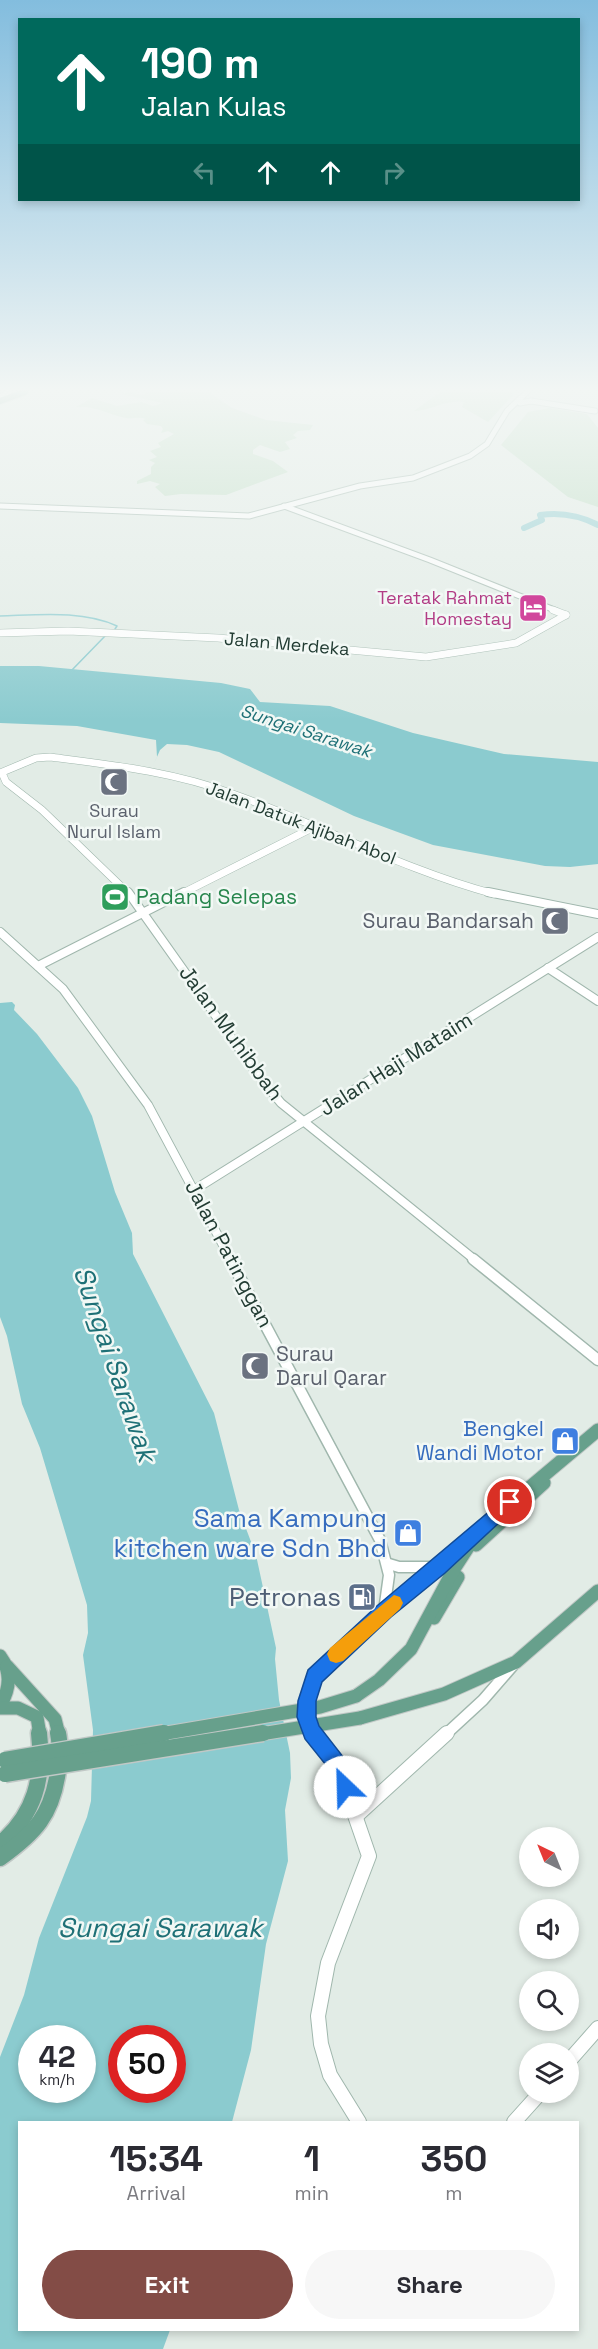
<!DOCTYPE html>
<html lang="en">
<head>
<meta charset="utf-8">
<style>
	body { margin:0; font-family:"Space Grotesk",sans-serif; background:#f7f7f7; color:#2b2b33; height:100vh; display:flex; flex-direction:column; font-size:22px; white-space:nowrap }
	* { box-sizing:border-box; margin:0 }
	p { font-size:20px; color:#7c7c81 }
	.icon { flex:none; width:33px; height:33px; fill:none; stroke:currentColor; stroke-width:2; stroke-linecap:round; stroke-linejoin:round }
	.map { position:relative; flex:1; overflow:hidden }
	.panel { position:absolute; left:18px; top:2121px; width:561px; height:210px; display:flex; flex-direction:column; background:#fff; border-radius:0px; box-shadow:0 3px 9px #0003 }
	.panel>* { flex:none }
	.guide { position:absolute; left:18px; top:18px; width:562px; height:183px; border-radius:0px; box-shadow:0 3px 9px #0003; background:#00695c; color:#fff; overflow:hidden }
	.needle { width:39px; rotate:317deg }
	.buttons { position:absolute; left:519px; top:1827px; display:grid; gap:12px }
	.buttons a { display:grid; place-items:center; width:60px; height:60px; border-radius:50%; background:#fff; box-shadow:0 3px 9px #0003; font-size:30px }
	.speed { position:absolute; left:18px; top:2025px; display:flex; gap:12px; font-size:30px; font-weight:700; text-align:center }
	.speed>* { display:grid; place-content:center; width:78px; height:78px; border-radius:50%; background:#fff; box-shadow:0 3px 9px #0003; line-height:1 }
	.speed small { font-size:15px; font-weight:400 }
	.speed .limit { border:9px solid #d22; background:#fff; color:#111 }
	.pin { position:absolute; display:grid; place-items:center; width:51px; height:51px; color:#fff; margin:-26px; border:3px solid #fff; border-radius:50%; box-shadow:0 2px 6px #0007 }
	.me { position:absolute; width:66px; margin:-33px; rotate:336deg; stroke-linejoin:round; filter:drop-shadow(0 0 4px #0008) }
	.turn { display:flex; align-items:center; gap:21px; height:126px; padding:0 24px; font-size:27px }
	.turn .icon { width:78px; height:78px; stroke-width:2.5 }
	.turn b { display:block; font-size:42px; line-height:51px }
	.lanes { display:flex; align-items:center; height:57px; padding:0 24px; background:#0003; justify-content:center; gap:30px; direction:ltr }
	.lanes .off { opacity:.35 }
	.eta { display:flex; justify-content:space-evenly; align-items:center; height:102px; text-align:center }
	.eta b { font-size:36px; font-weight:700; line-height:42px }
	.primary-button { display:flex; gap:12px; margin-top:auto; padding:12px 24px }
	.primary-button a { flex:1; height:69px; border-radius:36px; background:#834c46; color:#fff; font-size:24px; font-weight:700; line-height:69px; text-align:center }
	.primary-button a+a { background:#f7f7f7; color:#2b2b33 }
	.map>svg:first-child { display:block }
	.green { fill:#bbdcc1 }
	.water { fill:#8bcbcf; fill-rule:evenodd }
	.lines { fill:none; stroke-linecap:round; stroke-linejoin:round }
	.stream { stroke:#8bcbcf; stroke-width:1.5 }
	.river { stroke:#8bcbcf; stroke-width:6 }
	.secondary-far4-casing { stroke:#a0b7ad; stroke-width:7 }
	.secondary-far3-casing { stroke:#a0b7ad; stroke-width:8 }
	.secondary-far2-casing { stroke:#a0b7ad; stroke-width:10 }
	.secondary-far1-casing { stroke:#a0b7ad; stroke-width:13 }
	.secondary-casing { stroke:#a0b7ad; stroke-width:16 }
	.primary-far2-casing { stroke:#c1c8c6; stroke-width:8 }
	.primary-far1-casing { stroke:#c1c8c6; stroke-width:15 }
	.primary-casing { stroke:#c1c8c6; stroke-width:19 }
	.secondary-far4 { stroke:#fff; stroke-width:5 }
	.secondary-far3 { stroke:#fff; stroke-width:7 }
	.secondary-far2 { stroke:#fff; stroke-width:8 }
	.secondary-far1 { stroke:#fff; stroke-width:10 }
	.secondary { stroke:#fff; stroke-width:14 }
	.primary-far2 { stroke:#67a08c; stroke-width:6 }
	.primary-far1 { stroke:#67a08c; stroke-width:13 }
	.primary { stroke:#67a08c; stroke-width:16 }
	.primary-bridge-far1-casing { stroke:#c1c8c6; stroke-width:15; stroke-linecap:butt }
	.primary-bridge-casing { stroke:#c1c8c6; stroke-width:19; stroke-linecap:butt }
	.primary-bridge-far1 { stroke:#67a08c; stroke-width:13 }
	.primary-bridge { stroke:#67a08c; stroke-width:16 }
	.route { fill:#1a73e8; stroke:#114b97; stroke-width:1.5 }
	.slow { fill:#f59e0b }
	.labels { text-anchor:middle; stroke-width:5; stroke-linejoin:round; paint-order:stroke }
	.far-hotel-label { font-size:18px; fill:#b23c85; stroke:#f2f8f5; text-anchor:end }
	.far-street-label { font-size:18px; fill:#223c33; stroke:#f2f8f5 }
	.far-water-label { font-size:18px; font-style:italic; fill:#1e7076; stroke:#f2f8f5 }
	.far-worship-label { font-size:18px; fill:#5b616d; stroke:#f2f8f5 }
	.leisure-label { font-size:21px; fill:#27864d; stroke:#f2f8f5; text-anchor:start }
	.worship-label { font-size:21px; fill:#5b616d; stroke:#f2f8f5; text-anchor:end }
	.street-label { font-size:21px; fill:#223c33; stroke:#f2f8f5 }
	.shop-label { font-size:21px; fill:#366cbe; stroke:#f2f8f5; text-anchor:end }
	.near-shop-label { font-size:26px; fill:#366cbe; stroke:#f2f8f5; text-anchor:end }
	.near-service-label { font-size:26px; fill:#4e5e75; stroke:#f2f8f5; text-anchor:end }
	.near-water-label { font-size:27px; font-style:italic; fill:#1e7076; stroke:#f2f8f5 }
</style>
</head>
<body>
<div class="map">
<svg width="598" height="2349" viewBox="0 0 598 2349">
	<rect width="100%" height="100%" fill="#e2ece6"/>
	<g class="green">
		<path d="M131 392 141 395 148 392H209L232 408 266 420 313 425 310 430 298 431 293 435 297 438 285 442 290 449 280 452 260 445 253 450V454L273 461 288 472 226 495 181 494 165 496 155 487 160 484 150 481 137 484V481L151 474V467L155 463 149 460 157 457 150 451 161 447 158 443 174 434 168 431 161 433 163 429 161 426 147 424 143 420 146 419C138 416 133 419 126 418 109 415 94 405 76 407L92 398 117 406 141 402 153 406 163 403 121 394Z"/>
		<path d="M440 392H512L514 394 488 422 462 407 464 402C446 399 431 411 414 411Z"/>
		<path d="M550 408 587 414 598 428V507L568 497 501 445 528 412Z"/>
	</g>
	<g class="water">
		<path d="M0 666H39L221 683 250 689 260 702 330 706 413 733 504 754 598 762V864L570 867 545 866 433 845 354 816 219 752 187 745 167 744 160 750 153 766 157 757 156 740 77 726 0 723Z"/>
		<path d="M12 1002 15 1005 14 1010 37 1034 78 1088 92 1116 115 1192 132 1233 133 1254 214 1413 239 1510 256 1555 276 1648 275 1659 279 1700 290 1753 291 1778 285 1810 288 1861 266 1944 251 2050 232 2122H20V2330H170L163 2349H0V2057L24 1995 39 1938 87 1817 91 1801 93 1730 83 1655 88 1633 87 1605 40 1448 22 1404 7 1336 0 1317V1003ZM32 2038H82V2090H32ZM122 2038H172V2090H122Z"/>
	</g>
	<g class="lines">
		<g class="stream">
			<path d="M0 616C38 615 82 610 117 626L115 629"/>
			<path d="M72 670 106 635"/>
		</g>
		<path class="river" d="M524 528 542 520 540 515C561 512 579 515 598 525"/>
		<g class="secondary-far4-casing">
			<g id="secondary-far4">
				<path d="M0 397 9 392"/>
				<path d="M520 403 531 401 595 411"/>
				<path d="M0 506 249 516 360 486 413 478 470 456 487 444 507 411 527 392"/>
				<path d="M284 506 430 560 557 611"/>
			</g>
		</g>
		<g class="secondary-far3-casing">
			<g id="secondary-far3">
				<path d="M553 610 566 615"/>
				<path d="M0 633 68 631 218 638 426 657 516 643 566 615"/>
				<path d="M0 773 36 758 50 757C112 765 175 772 233 794 321 825 404 870 494 894"/>
				<path d="M2 773 6 782 42 810 129 894"/>
				<path d="M181 894 314 827"/>
			</g>
		</g>
		<g class="secondary-far2-casing">
			<g id="secondary-far2">
				<path d="M128 892 257 1074 281 1103 475 1260"/>
				<path d="M488 892 598 914"/>
				<path d="M0 932 63 989 148 1105 231 1260"/>
				<path d="M38 966 184 892"/>
				<path d="M548 968 598 1001"/>
				<path d="M194 1190 598 937"/>
			</g>
		</g>
		<g class="secondary-far1-casing">
			<g id="secondary-far1">
				<path d="M230 1259 380 1540 389 1575 384 1611"/>
				<path d="M473 1259 598 1360"/>
				<path d="M389 1564 399 1567H437"/>
				<path d="M316 1735C300 1709 307 1689 324 1666L468 1540"/>
				<path d="M445 1735 483 1700 516 1662"/>
			</g>
		</g>
		<g class="secondary-casing">
			<g id="secondary">
				<path d="M315 1733 340 1772 369 1856 328 1963 318 2016 321 2044 330 2075 359 2122"/>
				<path d="M356 1816 447 1733"/>
				<path d="M568 2062 598 2028"/>
				<path d="M514 2122 541 2092"/>
			</g>
		</g>
		<g class="primary-far2-casing">
			<path id="primary-far2" d="M0 401 25 392"/>
		</g>
		<g class="primary-far1-casing">
			<g id="primary-far1">
				<path d="M476 1545 544 1483"/>
				<path d="M434 1618 458 1577"/>
				<path d="M0 1656C12 1672 10 1689 0 1706"/>
				<path d="M7 1666 55 1719 59 1735"/>
				<path d="M356 1696 379 1680 411 1649 454 1569 480 1529 598 1430"/>
				<path d="M0 1708H18L37 1717 40 1735"/>
				<path d="M360 1718 444 1694 516 1662 598 1591"/>
			</g>
		</g>
		<g class="primary-casing">
			<g id="primary">
				<path d="M0 1844C35 1814 44 1778 39 1733"/>
				<path d="M0 1858C35 1833 52 1815 58 1771 59 1758 61 1746 58 1733"/>
			</g>
		</g>
		<use href="#secondary-far4" class="secondary-far4"/>
		<use href="#secondary-far3" class="secondary-far3"/>
		<use href="#secondary-far2" class="secondary-far2"/>
		<use href="#secondary-far1" class="secondary-far1"/>
		<use href="#secondary" class="secondary"/>
		<use href="#primary-far2" class="primary-far2"/>
		<use href="#primary-far1" class="primary-far1"/>
		<use href="#primary" class="primary"/>
		<g class="primary-bridge-far1-casing">
			<g id="primary-bridge-far1">
				<path d="M155 1735 320 1707 356 1696"/>
				<path d="M254 1735 360 1718"/>
			</g>
		</g>
		<g class="primary-bridge-casing">
			<g id="primary-bridge">
				<path d="M5 1760 164 1733"/>
				<path d="M5 1774 263 1733"/>
			</g>
		</g>
		<use href="#primary-bridge-far1" class="primary-bridge-far1"/>
		<use href="#primary-bridge" class="primary-bridge"/>
	</g>
	<linearGradient id="sky" x2="0" y2="1"><stop stop-color="#83bdde"/><stop offset="0.54" stop-color="#f2f6f4"/><stop offset="1" stop-color="#f2f6f4" stop-opacity="0"/></linearGradient>
	<rect width="598" height="721" fill="url(#sky)"/>
	<path class="route" d="M510 1494 516 1497 519 1502 516 1507 445 1573 391 1617 322 1682 316 1701V1717L319 1726 344 1758 354 1787 351 1794 345 1796 338 1794 330 1770 305 1739 297 1717 298 1701 308 1670 378 1605Z"/>
	<path class="slow" d="M394 1595 400 1597 403 1603 400 1609 343 1661 336 1663 330 1661 327 1654 330 1648Z"/>
	<defs>
		<g id="hotel-square" transform="scale(1.5)"><rect x="-9" y="-9" width="18" height="18" rx="4" fill="#d1479c" stroke="#f2f8f5"/><path d="M-6-4.5h1.5V1H6V5H4.5V3h-9V5H-6ZM-4 0a1.8 1.8 0 1 1 3.6 0ZM.5 0V-2.5h3Q6-2.5 6 0Z" fill="#fff"/></g>
		<g id="mosque-square" transform="scale(1.5)"><rect x="-9" y="-9" width="18" height="18" rx="4" fill="#6b7280" stroke="#f2f8f5"/><path d="M3.5-4.9A6 6 0 1 0 3.5 4.9A5 5 0 1 1 3.5-4.9Z" fill="#fff"/></g>
		<g id="stadium-square" transform="scale(1.5)"><rect x="-9" y="-9" width="18" height="18" rx="4" fill="#2e9e5b" stroke="#f2f8f5"/><path d="M0-5a6.5 5 0 1 0 0 10a6.5 5 0 1 0 0-10ZM-3.5-1.8h7v3.6h-7Z" fill="#fff"/></g>
		<g id="shop-square" transform="scale(1.5)"><rect x="-9" y="-9" width="18" height="18" rx="4" fill="#3f7fe0" stroke="#f2f8f5"/><path d="M-5-2.5h2.3a2.7 3.5 0 0 1 5.4 0H5L5.5 6h-11ZM-1.5-2.5h3a1.5 2.3 0 0 0-3 0Z" fill="#fff"/></g>
		<g id="fuel-square" transform="scale(1.5)"><rect x="-9" y="-9" width="18" height="18" rx="4" fill="#5c6f8a" stroke="#f2f8f5"/><path d="M-5.5-6h7V0h2V4h1.3V-2.5L3-4.5l.8-.8L6-3V5H2.5V1h-1V6h-7ZM-4.2-4.7v3.2H.2V-4.7Z" fill="#fff"/></g>
	</defs>
	<g fill-rule="evenodd">
		<use href="#hotel-square" x="533" y="608"/>
		<use href="#mosque-square" x="114" y="782"/>
		<use href="#stadium-square" x="115" y="897"/>
		<use href="#mosque-square" x="555" y="921"/>
		<use href="#mosque-square" x="255" y="1366"/>
		<use href="#shop-square" x="565" y="1441"/>
		<use href="#shop-square" x="408" y="1533"/>
		<use href="#fuel-square" x="362" y="1597"/>
	</g>
	<g class="labels">
		<g class="far-hotel-label">
			<text x="512" y="604">Teratak Rahmat<tspan x="512" dy="21">Homestay</tspan></text>
		</g>
		<g class="far-street-label">
			<text transform="translate(287 644) rotate(5)" y="6">Jalan Merdeka</text>
			<text transform="translate(301 823) rotate(21)" y="6">Jalan Datuk Ajibah Abol</text>
		</g>
		<g class="far-water-label">
			<text transform="translate(306 731) rotate(18)" y="6">Sungai Sarawak</text>
		</g>
		<g class="far-worship-label">
			<text x="114" y="817">Surau<tspan x="114" dy="21">Nurul Islam</tspan></text>
		</g>
		<g class="leisure-label">
			<text x="136" y="904">Padang Selepas</text>
		</g>
		<g class="worship-label">
			<text x="534" y="928">Surau Bandarsah</text>
			<text x="276" y="1361" text-anchor="start">Surau<tspan x="276" dy="24">Darul Qarar</tspan></text>
		</g>
		<g class="street-label">
			<text transform="translate(231 1033) rotate(54)" y="7">Jalan Muhibbah</text>
			<text transform="translate(396 1064) rotate(-32)" y="7">Jalan Haji Mataim</text>
			<text transform="translate(229 1254) rotate(62)" y="7">Jalan Patinggan</text>
		</g>
		<g class="shop-label">
			<text x="544" y="1436">Bengkel<tspan x="544" dy="24">Wandi Motor</tspan></text>
		</g>
		<g class="near-shop-label">
			<text x="387" y="1527">Sama Kampung<tspan x="387" dy="30">kitchen ware Sdn Bhd</tspan></text>
		</g>
		<g class="near-service-label">
			<text x="341" y="1606">Petronas</text>
		</g>
		<g class="near-water-label">
			<text transform="translate(115 1364) rotate(71)" y="9">Sungai Sarawak</text>
			<text x="160" y="1937">Sungai Sarawak</text>
		</g>
	</g>
</svg>
<div class="buttons">
<a><svg class="needle" viewBox="-14 -14 28 28"><path d="M0-13l5 13h-10z" fill="#e53935"/><path d="M0 13l5-13h-10z" fill="#7c7c81"/></svg></a>
<a><svg class="icon" aria-label="sound" viewBox="0 0 24 24"><path d="M4 9h4l5-4v14l-5-4H4zM17 9q2 3 0 6"/></svg></a>
<a><svg class="icon" aria-label="search" viewBox="0 0 24 24"><circle cx="10" cy="10" r="6"/><path d="M15 15l6 6"/></svg></a>
<a><svg class="icon" aria-label="layers" viewBox="0 0 24 24"><path d="M12 4l9 5-9 5-9-5zM3 14l9 5 9-5"/></svg></a>
</div>
<div class="speed"><div>42<small>km/h</small></div><div class="limit">50</div></div>
<div class="pin" style="left:510px;top:1502px;background:#d93025"><svg class="icon" aria-label="arrive" viewBox="0 0 24 24"><path d="M6 21V4h12l-3 4 3 4H6"/></svg></div>
<svg class="me" style="left:345px;top:1787px" viewBox="-20 -20 40 40"><circle r="19" fill="#fff"/><path d="M0-13L10 11 0 6-10 11z" fill="#1a73e8"/></svg>
<div class="guide">
<div class="turn"><svg class="icon" aria-label="ahead" viewBox="0 0 24 24"><path d="M12 20V5M6 11l6-6 6 6"/></svg><div><b>190 m</b>Jalan Kulas</div></div>
<div class="lanes"><svg class="icon off" aria-label="left" viewBox="0 0 24 24"><path d="M17 20v-9H6M10 6l-5 5 5 5"/></svg><svg class="icon" aria-label="ahead" viewBox="0 0 24 24"><path d="M12 20V5M6 11l6-6 6 6"/></svg><svg class="icon" aria-label="ahead" viewBox="0 0 24 24"><path d="M12 20V5M6 11l6-6 6 6"/></svg><svg class="icon off" aria-label="right" viewBox="0 0 24 24"><path d="M7 20v-9h11M14 6l5 5-5 5"/></svg></div>
</div>
<section class="panel">
<div class="eta">
<div><b>15:34</b><p>Arrival</p></div>
<div><b>1</b><p>min</p></div>
<div><b>350</b><p>m</p></div>
</div>
<div class="primary-button"><a>Exit</a><a>Share</a></div>
</section>
</div>
</body>
</html>
